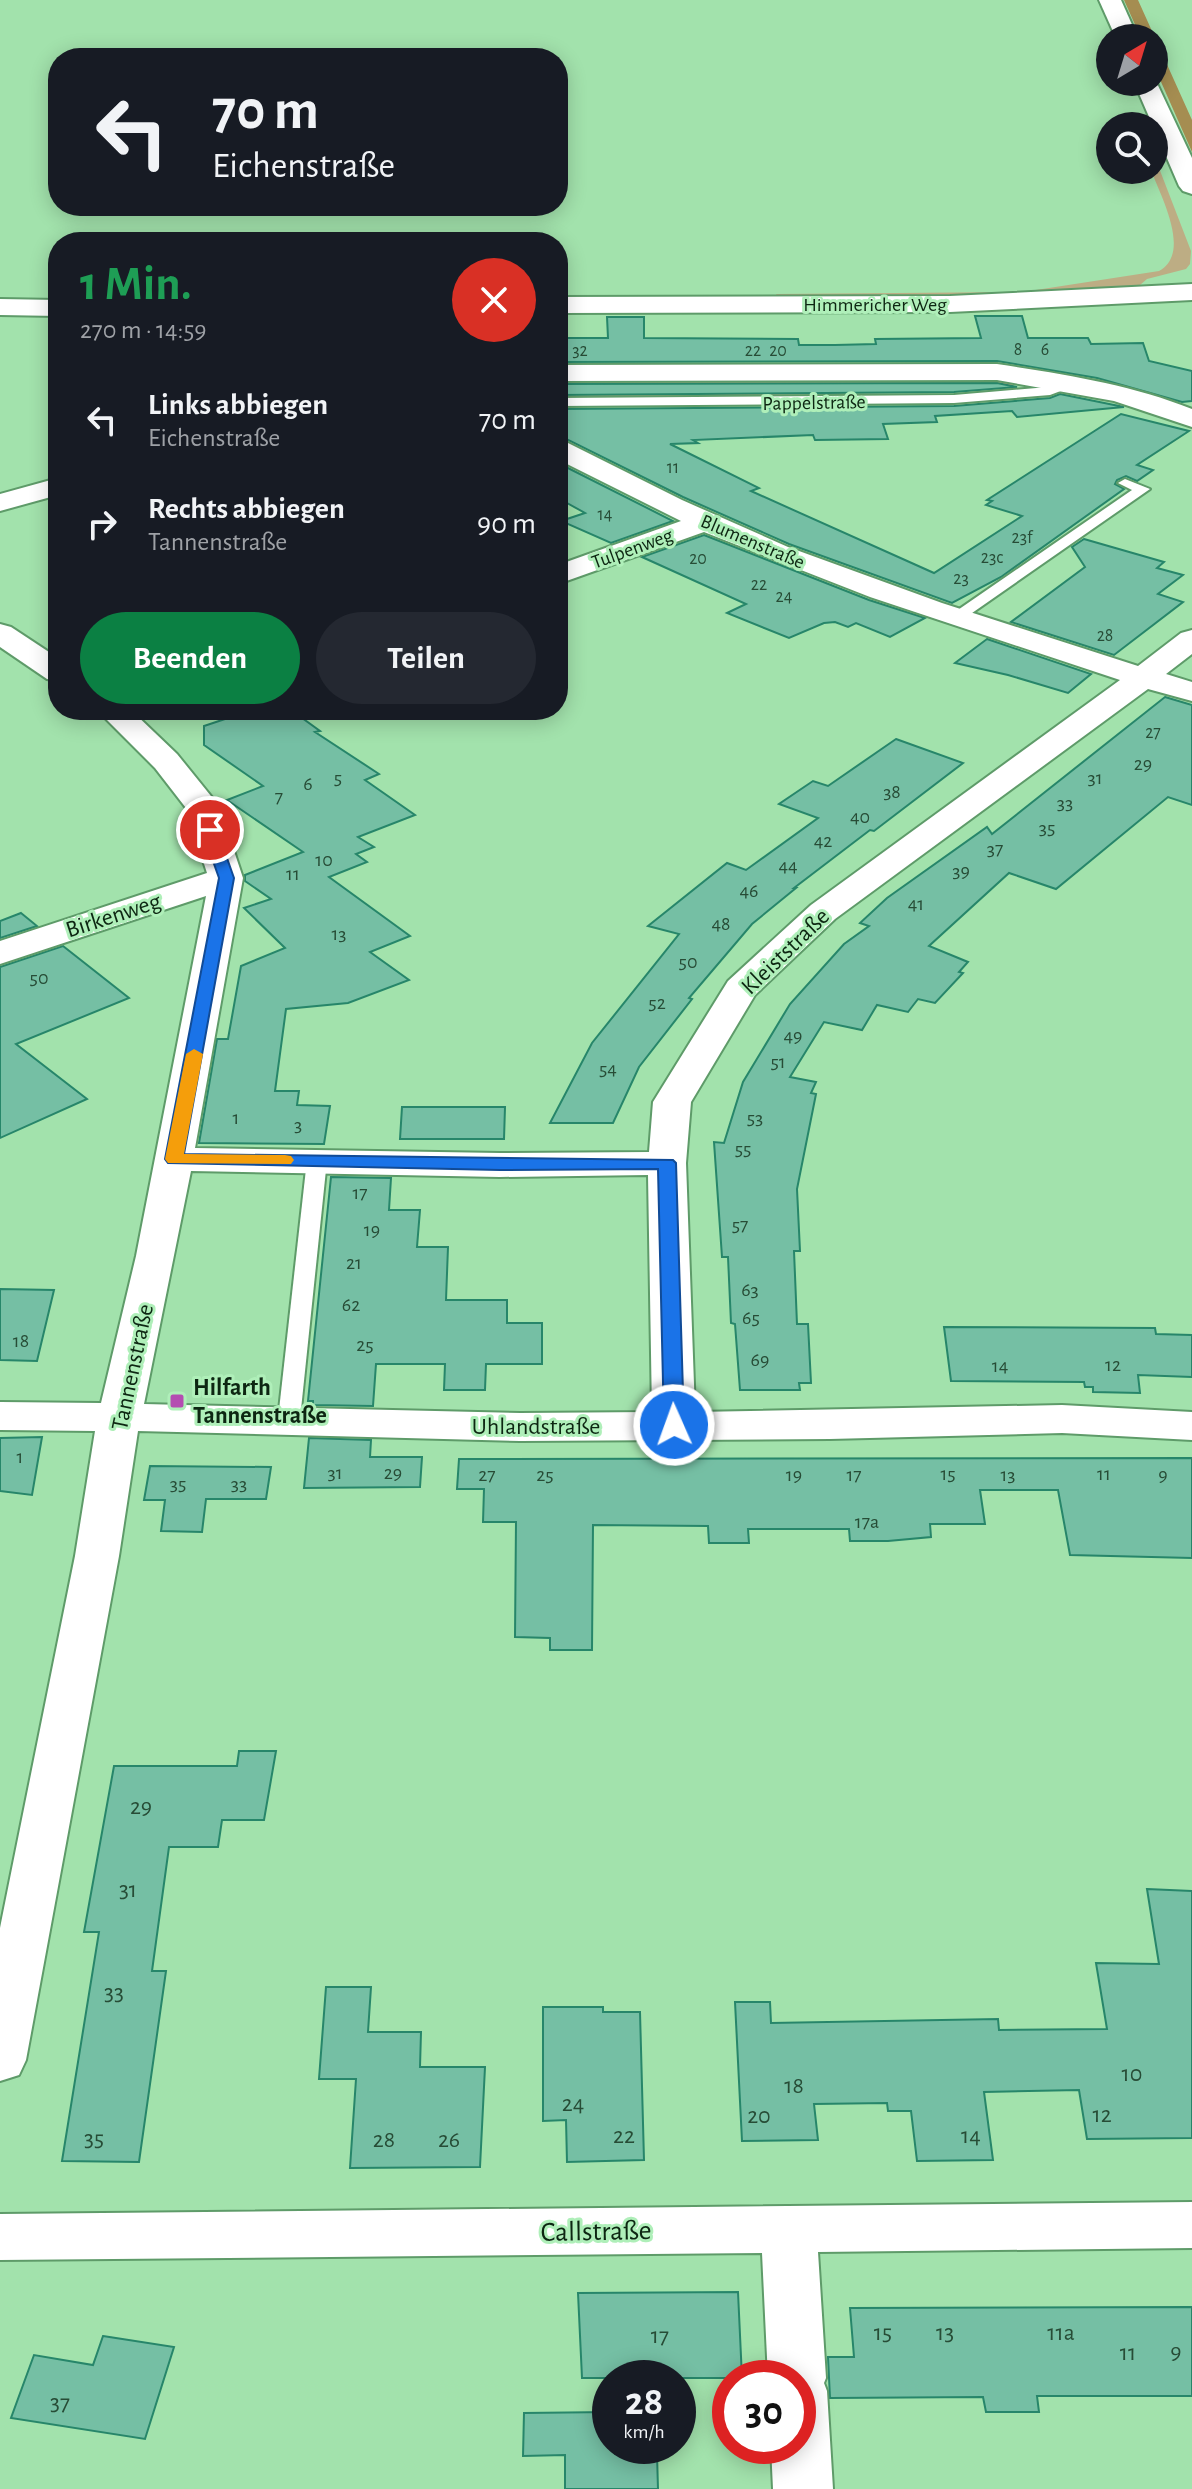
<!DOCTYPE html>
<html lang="de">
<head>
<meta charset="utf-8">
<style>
	body { margin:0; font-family:"Alegreya Sans",sans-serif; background:#242831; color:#f1f3f6; height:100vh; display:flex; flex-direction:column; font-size:30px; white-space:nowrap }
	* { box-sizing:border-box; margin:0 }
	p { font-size:26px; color:#9ea1a6 }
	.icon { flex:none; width:44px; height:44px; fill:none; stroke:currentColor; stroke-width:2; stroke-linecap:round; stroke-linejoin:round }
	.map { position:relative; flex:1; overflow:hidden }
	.details { position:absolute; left:48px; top:232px; width:520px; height:488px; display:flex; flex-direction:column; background:#171b24; border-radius:32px; box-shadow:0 4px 20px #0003 }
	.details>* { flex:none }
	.top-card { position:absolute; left:48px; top:48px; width:520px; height:168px; border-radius:32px; box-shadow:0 4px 20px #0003; background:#171b24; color:#f1f3f6; overflow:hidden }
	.needle { width:52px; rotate:38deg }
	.tools { position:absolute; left:1096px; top:24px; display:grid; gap:16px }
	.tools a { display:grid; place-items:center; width:72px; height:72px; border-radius:50%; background:#171b24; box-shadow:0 4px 20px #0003; font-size:40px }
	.speed { position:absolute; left:592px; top:2360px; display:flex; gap:16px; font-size:40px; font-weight:700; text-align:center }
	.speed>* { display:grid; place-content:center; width:104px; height:104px; border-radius:50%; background:#171b24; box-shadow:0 4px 20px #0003; line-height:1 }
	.speed small { font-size:20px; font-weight:400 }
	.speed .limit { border:12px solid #d22; background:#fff; color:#111 }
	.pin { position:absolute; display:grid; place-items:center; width:68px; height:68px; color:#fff; margin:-34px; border:4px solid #fff; border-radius:50%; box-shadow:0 2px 8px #0007 }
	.me { position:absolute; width:88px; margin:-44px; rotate:358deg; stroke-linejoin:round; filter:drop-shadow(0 0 6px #0008) }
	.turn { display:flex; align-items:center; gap:28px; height:168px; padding:0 32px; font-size:36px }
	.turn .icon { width:104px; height:104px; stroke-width:2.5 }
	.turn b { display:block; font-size:56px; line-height:68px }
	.round { display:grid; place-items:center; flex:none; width:84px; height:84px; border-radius:42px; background:#242831 }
	.summary { display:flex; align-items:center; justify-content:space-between; height:136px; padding:0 32px }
	h1 { font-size:48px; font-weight:700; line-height:60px; color:#1e9e55 }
	.button { display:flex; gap:16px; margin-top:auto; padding:16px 32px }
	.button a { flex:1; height:92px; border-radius:48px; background:#0b8043; color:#fff; font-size:32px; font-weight:700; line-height:92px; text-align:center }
	.button a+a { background:#242831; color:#f1f3f6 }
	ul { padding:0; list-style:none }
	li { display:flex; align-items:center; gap:24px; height:104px; padding:0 32px }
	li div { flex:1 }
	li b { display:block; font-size:30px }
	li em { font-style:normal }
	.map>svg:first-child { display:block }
	.green { fill:#bdad84 }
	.forest { fill:#a58d51 }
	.building { fill:#75bfa4; stroke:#27866a; stroke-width:2 }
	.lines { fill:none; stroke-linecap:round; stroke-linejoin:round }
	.lane-casing { stroke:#5e9b69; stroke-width:4 }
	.street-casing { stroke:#5e9b69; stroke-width:4 }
	.secondary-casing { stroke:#5e9b69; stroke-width:4 }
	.lane { fill:#fff; fill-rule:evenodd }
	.street { fill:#fff; fill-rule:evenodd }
	.secondary { fill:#fff; fill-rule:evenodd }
	.route { fill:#1a73e8; stroke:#114b97; stroke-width:2 }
	.slow { fill:#f59e0b }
	.poi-dot { fill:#b44db1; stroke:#afefb9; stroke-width:3 }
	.labels { text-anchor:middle; stroke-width:6; stroke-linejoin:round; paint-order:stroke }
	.far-number-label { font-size:18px; fill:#274c36 }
	.far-street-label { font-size:20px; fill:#0d2612; stroke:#afefb9 }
	.number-label { font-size:20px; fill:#274c36 }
	.street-label { font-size:24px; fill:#0d2612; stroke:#afefb9 }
	.poi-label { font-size:24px; font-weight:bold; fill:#0d2612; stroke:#afefb9; text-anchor:start }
	.near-number-label { font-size:24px; fill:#274c36 }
	.near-street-label { font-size:28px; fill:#0d2612; stroke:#afefb9 }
</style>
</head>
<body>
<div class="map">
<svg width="1192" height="2489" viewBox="0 0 1192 2489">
	<rect width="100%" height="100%" fill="#a2e2ac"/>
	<g class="green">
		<path d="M1154 155 1191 251 1190 264 1186 269 1147 279 1140 285 1032 296 778 299 776 294 1023 292 1159 271C1192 253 1161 197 1151 170H1154Z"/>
		<path d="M1007 379 1015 387 960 392 558 398V380Z"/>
	</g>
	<path class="forest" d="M1124 0H1138L1192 120V152L1154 66V38H1141Z"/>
	<g class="building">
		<path d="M975 316H1022L1028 338H1088L1091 344 1143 343 1149 361 1192 371V401L1182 402 1097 378 997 361 558 362V338H608L607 317H644V338L798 339 799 345H835L876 344 875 339 981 338Z"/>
		<path d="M997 383 1017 387 954 392 558 395V384Z"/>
		<path d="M1060 394 1124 407 1017 417 1012 411 935 416 937 422 883 424 888 439 815 440 813 435 693 440 698 443 670 444 759 488 751 491 934 573 1022 516 986 505 992 501 987 500 1121 414 1189 431 1137 465 1153 470 1137 481 1126 476 1117 480 1115 484 1124 489 1001 577 952 603 789 544 683 497 558 435V409L954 406 1050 398Z"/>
		<path d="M558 463 673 521 611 543 561 521 585 513 558 498Z"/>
		<path d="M704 535 869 600 925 618 890 637 856 623 848 627 835 622 824 623 789 638 727 613 746 604 642 557Z"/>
		<path d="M1084 539 1164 562 1157 568 1183 575 1158 594 1183 602 1114 655 1011 622 1085 567 1072 547Z"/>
		<path d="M987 639 1091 674 1068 693 1008 675 955 663Z"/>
		<path d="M1165 697 1192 705V805L1168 797 1056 889 1009 873 929 946 968 962 959 972 963 973 935 1003 918 999 908 1012 877 1005 862 1030 824 1022 790 1077 816 1082 811 1093 816 1094 797 1189 800 1251H794L797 1324H808L811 1383H799L800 1390H740L735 1324 731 1323 728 1257H722L714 1142 724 1143 743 1082 790 1004 844 944 869 926 860 923 887 898 987 827 992 834Z"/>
		<path d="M252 710H291L320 731 315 732 379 774 365 780 415 815 358 837 374 847 356 854 367 862 329 877 410 936 370 952 409 980 348 1003 286 1009 275 1091H299L297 1105 330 1106 324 1144 199 1143 217 1039H228L241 966 285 948 244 908 271 899 245 881V875L303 852 227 800 263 786 204 745V726Z"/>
		<path d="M896 739 963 763 874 831 870 830 794 888H796L752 924 689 998 692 999 639 1067 613 1123H550L592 1043 679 934 648 926 727 863 746 870 818 818 779 804 813 781 828 786Z"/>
		<path d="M21 913 37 926 0 938V921Z"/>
		<path d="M63 946 129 998 16 1044 87 1099 0 1138V967Z"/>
		<path d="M402 1107H505L504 1139H400Z"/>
		<path d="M331 1177 391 1178 389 1210H420L417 1247H448L446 1300H507V1323H542V1364H486L485 1390H444L445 1364H376L373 1406 313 1405V1401H308Z"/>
		<path d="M0 1289 54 1290 37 1361 0 1360Z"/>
		<path d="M944 1327 1155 1328 1156 1334 1192 1335V1377L1138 1375 1140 1393 1093 1392V1387H1085L1084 1382 951 1381Z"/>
		<path d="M42 1437 32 1495 0 1491V1438Z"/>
		<path d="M309 1438 371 1440 370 1457H422L420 1487 304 1488Z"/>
		<path d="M1192 1458V1558L1070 1555 1058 1490H980L985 1524H930L931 1537 888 1541H850L849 1529H748L749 1543H709L708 1526 593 1525 592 1650H550V1638L515 1637 516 1522H483L484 1489H457L459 1459Z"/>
		<path d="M150 1466 271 1467 266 1499H206L202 1532 161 1531 165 1500H144Z"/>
		<path d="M239 1751H276L264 1820H222L218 1847H169L152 1971H166L139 2162 62 2161 99 1932H84L114 1766H237Z"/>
		<path d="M1147 1889 1192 1891V2138L1087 2139 1079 2090 984 2092 993 2160 917 2161 911 2111H888L887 2103 814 2104 818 2140 742 2141 735 2002H770L771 2023 998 2019 999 2030 1107 2029 1096 1963 1159 1964Z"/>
		<path d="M326 1987H371L368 2032H421L420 2067H485L480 2167 350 2168 356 2079H319Z"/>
		<path d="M543 2007H603V2012H640L644 2160 567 2162 566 2120 543 2121Z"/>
		<path d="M738 2292 742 2378H582L578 2293Z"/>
		<path d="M1192 2307V2396H1037L1039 2412H986L983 2397 830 2398 828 2357H854L850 2308Z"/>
		<path d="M103 2336 174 2347 145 2439 11 2418 34 2355 93 2365Z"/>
		<path d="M610 2412V2446H615V2454H657L658 2489H565V2455L523 2456 524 2413Z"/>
	</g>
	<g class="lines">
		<g class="lane-casing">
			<g id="lane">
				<path d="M1069 379 1074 380V386L1050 395 954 403 558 406V398L954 395 1048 387Z"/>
				<path d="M1125 479 1150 489 962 620H952V614L1132 490 1118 483Z"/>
				<path d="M317 1154 327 1160 300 1419 289 1426 278 1419 307 1160Z"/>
			</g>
		</g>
		<g class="street-casing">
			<g id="street">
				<path d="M997 364C1063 374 1130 384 1192 409V427L1114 401 997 380 558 381V365Z"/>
				<path d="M558 438 682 500 788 547 942 603 1138 666 1181 633 1192 630V654L1166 674 1192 682V701L1148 689 835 919 755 995 691 1102 686 1163 695 1412 1062 1405 1192 1412V1440L1062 1433 830 1439 520 1441 138 1431 119 1556 26 2060 19 2075 0 2081V1928L75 1556 95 1431 0 1430V1402L101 1403 136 1256 206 896 0 964V941L207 873 186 808 155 768 97 710H131L177 754 219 806 243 878 195 1148 500 1153 649 1152 653 1102 728 981 811 905 1120 680 870 597 704 532 558 584V565L681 521 559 460ZM191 1171 500 1177 648 1175 652 1412 520 1413 144 1404Z"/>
				<path d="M58 478V495L0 511V494Z"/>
				<path d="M0 624 11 627 58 658V681L47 679 0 647Z"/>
				<path d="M1192 2202V2248L818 2252 826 2378 824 2383 827 2391 833 2489H773L771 2446H798V2378H768L762 2253 0 2260V2214Z"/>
			</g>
		</g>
		<g class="secondary-casing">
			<g id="secondary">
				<path d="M1099 0H1121L1138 38H1116Z"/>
				<path d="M1154 77 1192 158V194L1183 191 1179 186 1134 82H1154Z"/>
				<path d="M1192 284V300L950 312 558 313V297L950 296Z"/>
				<path d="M0 299 58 300V316L0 315Z"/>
			</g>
		</g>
		<use href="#lane" class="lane"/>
		<use href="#street" class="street"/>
		<use href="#secondary" class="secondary"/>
	</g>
	<path class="route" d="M210 825 217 830 234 878 184 1154 673 1160 676 1163 684 1425 681 1429 674 1431 664 1425 658 1169 500 1170 168 1163 165 1159 219 878 202 830Z"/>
	<path class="slow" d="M194 1049 203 1054 184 1154 285 1155 291 1156 294 1160 291 1164 168 1163 165 1159 186 1054Z"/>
	<rect class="poi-dot" x="169" y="1393" width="16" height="16" rx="4"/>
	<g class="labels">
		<g class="far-number-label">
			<text x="1018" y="355">8</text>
			<text x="1045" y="355">6</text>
			<text x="580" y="356">32</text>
			<text x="753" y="356">22</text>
			<text x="778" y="356">20</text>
			<text x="673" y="473">11</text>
			<text x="605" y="520">14</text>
			<text x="1022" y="543">23f</text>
			<text x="992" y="563">23c</text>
			<text x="698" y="564">20</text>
			<text x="961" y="584">23</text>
			<text x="759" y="590">22</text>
			<text x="784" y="602">24</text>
			<text x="1105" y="641">28</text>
			<text x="1153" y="738">27</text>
		</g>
		<g class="far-street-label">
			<text x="875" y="311">Himmericher Weg</text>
			<text transform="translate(814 402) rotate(-1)" y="7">Pappelstraße</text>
			<text transform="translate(753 541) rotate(23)" y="7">Blumenstraße</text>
			<text transform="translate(632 548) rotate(-20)" y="7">Tulpenweg</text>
		</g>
		<g class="number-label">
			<text x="1143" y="770">29</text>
			<text x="338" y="784">5</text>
			<text x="1095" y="784">31</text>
			<text x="308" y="790">6</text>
			<text x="892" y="798">38</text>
			<text x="279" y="803">7</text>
			<text x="1065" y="809">33</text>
			<text x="860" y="823">40</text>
			<text x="1047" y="834">35</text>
			<text x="823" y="847">42</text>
			<text x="995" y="855">37</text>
			<text x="324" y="866">10</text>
			<text x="788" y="872">44</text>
			<text x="961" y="877">39</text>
			<text x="293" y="880">11</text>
			<text x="749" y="897">46</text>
			<text x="916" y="910">41</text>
			<text x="721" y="930">48</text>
			<text x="339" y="940">13</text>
			<text x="688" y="968">50</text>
			<text x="39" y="984">50</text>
			<text x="657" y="1009">52</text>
			<text x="793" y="1042">49</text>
			<text x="778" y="1068">51</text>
			<text x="608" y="1075">54</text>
			<text x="236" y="1124">1</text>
			<text x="755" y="1124">53</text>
			<text x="298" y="1131">3</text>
			<text x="743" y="1155">55</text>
			<text x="360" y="1199">17</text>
			<text x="740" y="1231">57</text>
			<text x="372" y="1236">19</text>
			<text x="354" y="1269">21</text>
			<text x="750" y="1296">63</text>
			<text x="351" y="1311">62</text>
			<text x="751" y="1324">65</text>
			<text x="21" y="1347">18</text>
			<text x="365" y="1351">25</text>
			<text x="760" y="1366">69</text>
			<text x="1113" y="1371">12</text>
			<text x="1000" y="1372">14</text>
			<text x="20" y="1463">1</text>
			<text x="335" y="1479">31</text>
			<text x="393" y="1479">29</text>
			<text x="948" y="1480">15</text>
			<text x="1104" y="1480">11</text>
			<text x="487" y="1481">27</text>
			<text x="545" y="1481">25</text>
			<text x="794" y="1481">19</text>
			<text x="854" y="1481">17</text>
			<text x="1008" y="1481">13</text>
			<text x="1163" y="1481">9</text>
			<text x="178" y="1490">35</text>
			<text x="239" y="1490">33</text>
			<text x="867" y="1528">17a</text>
		</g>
		<g class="street-label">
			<text transform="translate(113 915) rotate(-18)" y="8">Birkenweg</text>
			<text transform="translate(785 951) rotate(-44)" y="8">Kleiststraße</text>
			<text transform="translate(132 1367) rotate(-78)" y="8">Tannenstraße</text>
			<text x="536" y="1434">Uhlandstraße</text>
		</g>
		<g class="poi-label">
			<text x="193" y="1395">Hilfarth<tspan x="193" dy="28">Tannenstraße</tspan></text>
		</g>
		<g class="near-number-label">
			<text x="141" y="1814">29</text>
			<text x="128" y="1897">31</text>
			<text x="114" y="2000">33</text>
			<text x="1132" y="2081">10</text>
			<text x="794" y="2093">18</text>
			<text x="573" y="2111">24</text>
			<text x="1102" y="2122">12</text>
			<text x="759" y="2123">20</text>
			<text x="624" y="2143">22</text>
			<text x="971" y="2143">14</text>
			<text x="94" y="2146">35</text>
			<text x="384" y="2147">28</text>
			<text x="449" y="2147">26</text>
			<text x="883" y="2340">15</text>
			<text x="945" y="2340">13</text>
			<text x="1061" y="2340">11a</text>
			<text x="660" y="2343">17</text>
			<text x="1176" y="2359">9</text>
			<text x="1128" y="2360">11</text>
			<text x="60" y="2410">37</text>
		</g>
		<g class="near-street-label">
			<text transform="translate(596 2230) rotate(-1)" y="10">Callstraße</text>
		</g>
	</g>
</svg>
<div class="tools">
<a><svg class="needle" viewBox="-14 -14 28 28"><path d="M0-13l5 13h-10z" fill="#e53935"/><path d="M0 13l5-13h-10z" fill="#9ea1a6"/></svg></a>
<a><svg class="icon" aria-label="search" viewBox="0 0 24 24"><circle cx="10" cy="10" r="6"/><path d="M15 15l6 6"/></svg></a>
</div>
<div class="speed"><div>28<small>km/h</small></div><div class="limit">30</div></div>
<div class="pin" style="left:210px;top:830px;background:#d93025"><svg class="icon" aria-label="arrive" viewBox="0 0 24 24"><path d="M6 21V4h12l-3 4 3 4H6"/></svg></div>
<svg class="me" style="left:674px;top:1425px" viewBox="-20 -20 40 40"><circle r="17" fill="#1a73e8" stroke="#fff" stroke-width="3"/><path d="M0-11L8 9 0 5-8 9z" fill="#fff"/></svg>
<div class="top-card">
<div class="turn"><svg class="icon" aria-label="left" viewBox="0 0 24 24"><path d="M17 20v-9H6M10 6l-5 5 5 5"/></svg><div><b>70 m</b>Eichenstraße</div></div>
</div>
<section class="details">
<div class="summary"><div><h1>1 Min.</h1><p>270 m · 14:59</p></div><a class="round" style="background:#d93025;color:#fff"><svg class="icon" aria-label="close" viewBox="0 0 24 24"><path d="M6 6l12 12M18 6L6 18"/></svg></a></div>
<ul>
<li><svg class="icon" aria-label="left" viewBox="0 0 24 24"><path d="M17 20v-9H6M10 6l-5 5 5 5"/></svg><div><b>Links abbiegen</b><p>Eichenstraße</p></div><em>70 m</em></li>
<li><svg class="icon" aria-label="right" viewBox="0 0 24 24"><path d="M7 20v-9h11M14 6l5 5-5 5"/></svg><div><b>Rechts abbiegen</b><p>Tannenstraße</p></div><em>90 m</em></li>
</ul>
<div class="button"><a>Beenden</a><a>Teilen</a></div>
</section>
</div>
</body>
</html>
